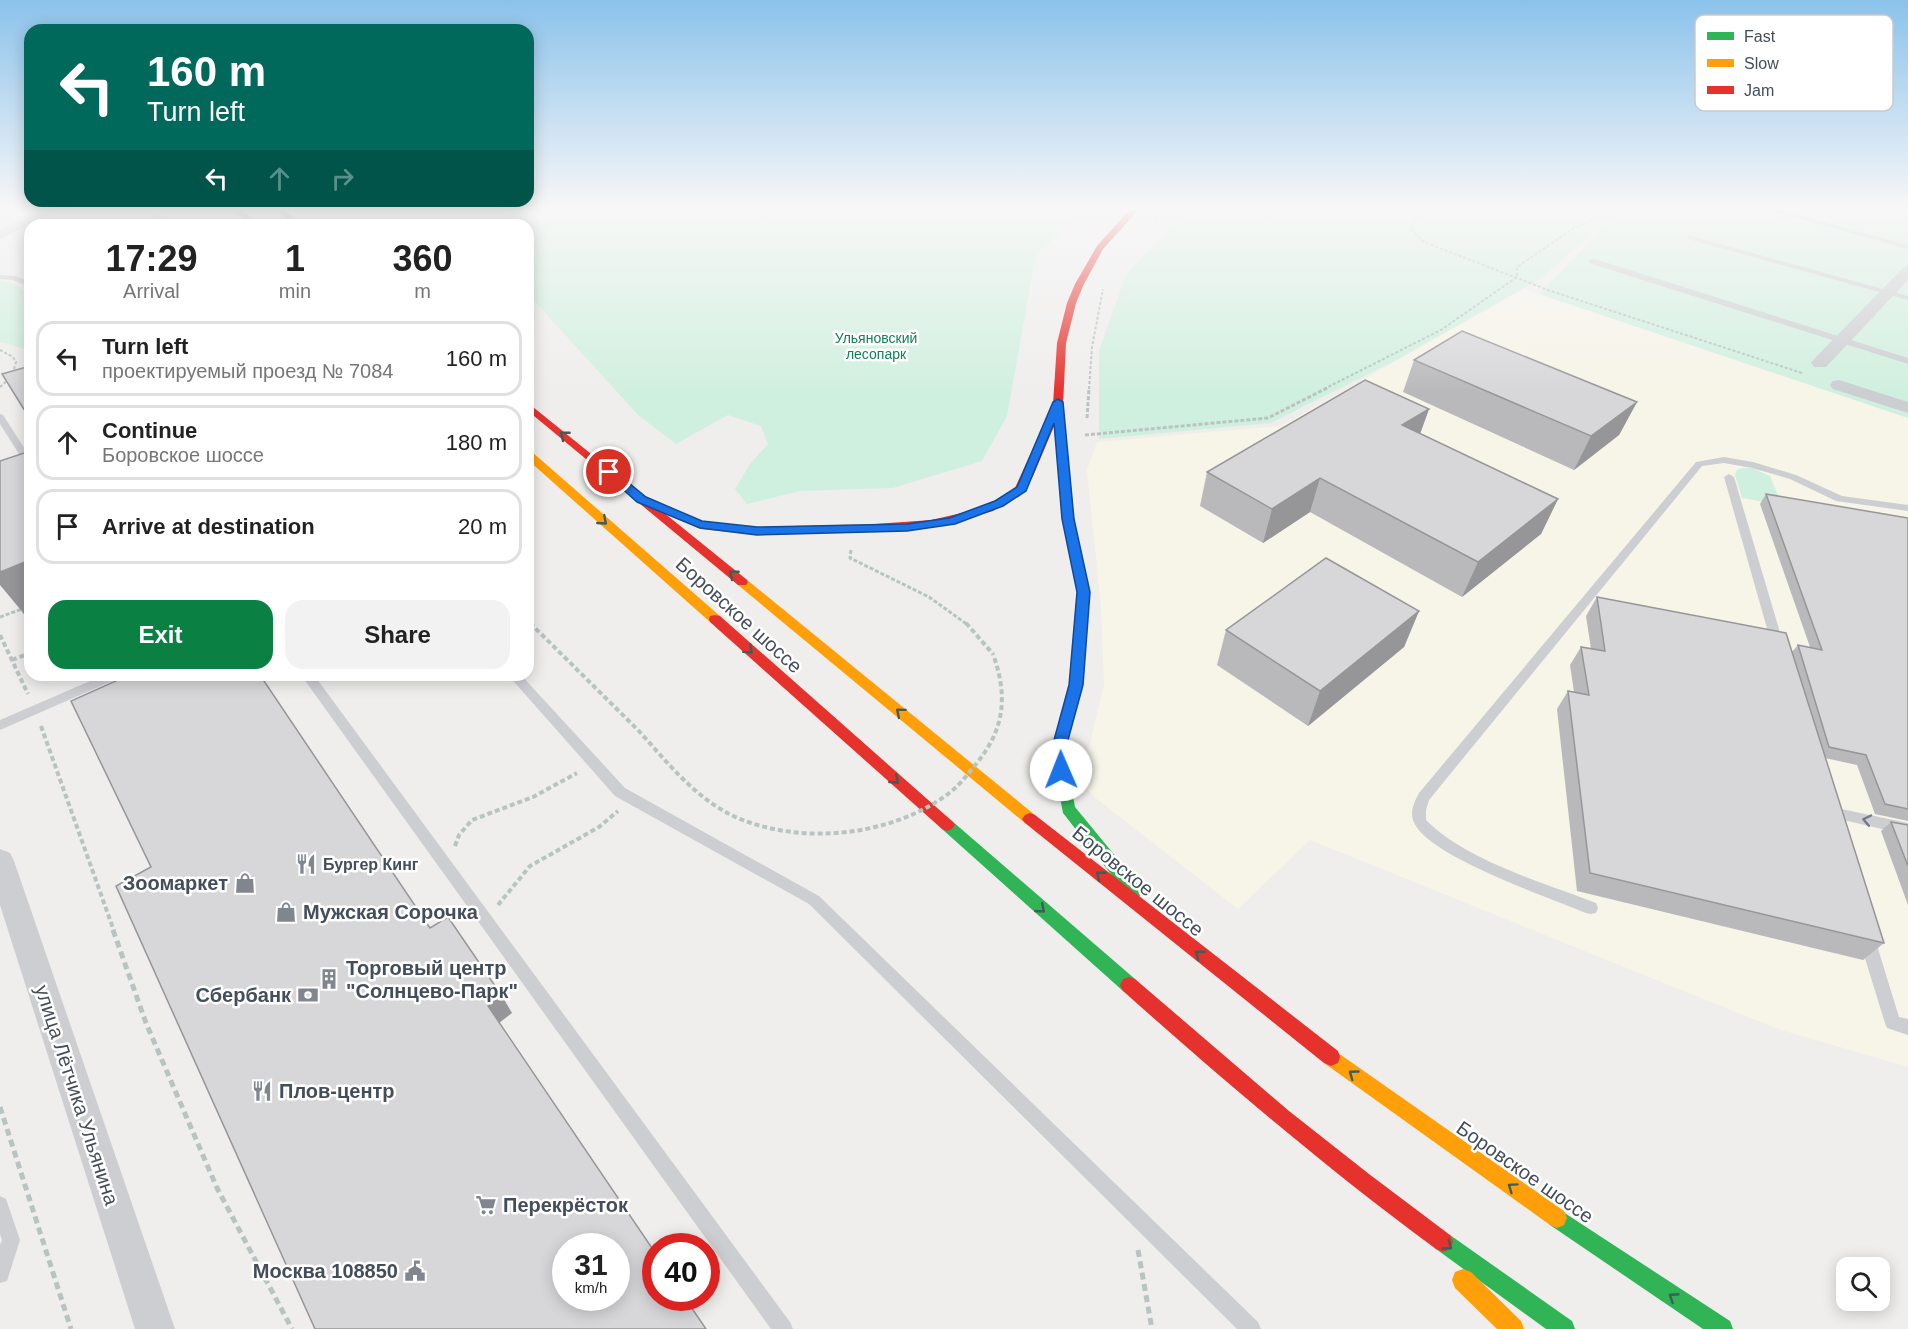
<!DOCTYPE html>
<html lang="en">
<head>
<meta charset="utf-8">
<style>
	body { margin:0; font-family:Helvetica,sans-serif; background:#f2f2f2; color:#222; height:100vh; display:flex; flex-direction:column; font-size:22px; white-space:nowrap }
	* { box-sizing:border-box; margin:0 }
	p { font-size:20px; color:#767676 }
	.icon { flex:none; width:33px; height:33px; fill:none; stroke:currentColor; stroke-width:2; stroke-linecap:round; stroke-linejoin:round }
	.map { position:relative; flex:1; overflow:hidden }
	.sheet { position:absolute; left:24px; top:219px; width:510px; height:462px; display:flex; flex-direction:column; background:#fff; border-radius:18px; box-shadow:0 3px 15px #0003 }
	.sheet>* { flex:none }
	.banner { position:absolute; left:24px; top:24px; width:510px; height:183px; border-radius:18px; box-shadow:0 3px 15px #0003; background:#00695c; color:#fff; overflow:hidden }
	.fabs { position:absolute; left:1836px; top:1257px; display:grid; gap:12px }
	.fabs a { display:grid; place-items:center; width:54px; height:54px; border-radius:12px; background:#fff; box-shadow:0 3px 15px #0003; font-size:30px }
	.speed { position:absolute; left:552px; top:1233px; display:flex; gap:12px; font-size:30px; font-weight:700; text-align:center }
	.speed>* { display:grid; place-content:center; width:78px; height:78px; border-radius:50%; background:#fff; box-shadow:0 3px 15px #0003; line-height:1 }
	.speed small { font-size:15px; font-weight:400 }
	.speed .limit { border:9px solid #d22; background:#fff; color:#111 }
	.pin { position:absolute; display:grid; place-items:center; width:51px; height:51px; color:#fff; margin:-26px; border:3px solid #fff; border-radius:50%; box-shadow:0 2px 6px #0007 }
	.me { position:absolute; width:66px; margin:-33px; rotate:359deg; stroke-linejoin:round; filter:drop-shadow(0 0 4px #0008) }
	.turn { display:flex; align-items:center; gap:21px; height:126px; padding:0 24px; font-size:27px }
	.turn .icon { width:78px; height:78px; stroke-width:2.5 }
	.turn b { display:block; font-size:42px; line-height:51px }
	.lanes { display:flex; align-items:center; height:57px; padding:0 24px; background:#0003; justify-content:center; gap:30px; direction:ltr }
	.lanes .off { opacity:.35 }
	.eta { display:flex; justify-content:space-evenly; align-items:center; height:102px; text-align:center }
	.eta b { font-size:36px; font-weight:600; line-height:42px }
	.button { display:flex; gap:12px; margin-top:auto; padding:12px 24px }
	.button a { flex:1; height:69px; border-radius:18px; background:#0b8043; color:#fff; font-size:24px; font-weight:600; line-height:69px; text-align:center }
	.button a+a { background:#f2f2f2; color:#222 }
	ul { padding:0; list-style:none }
	li { display:flex; align-items:center; gap:18px; height:75px; margin:0 12px 9px; padding:0 12px; border:3px solid #e0e0e0; border-radius:18px }
	li div { flex:1 }
	li b { display:block; font-size:22px }
	li em { font-style:normal }
	.map>svg:first-child { display:block }
	.commercial { fill:#f7f4e8 }
	.green { fill:#d0f0df }
	.lines { fill:none; stroke-linecap:round; stroke-linejoin:round }
	.path-far3 { stroke:#b7c4c2; stroke-width:2; stroke-dasharray:3 2; stroke-linecap:butt }
	.path-far2 { stroke:#b7c4c2; stroke-width:3; stroke-dasharray:4 2; stroke-linecap:butt }
	.path-far1 { stroke:#b7c4c2; stroke-width:4; stroke-dasharray:5 3; stroke-linecap:butt }
	.path { stroke:#b7c4c2; stroke-width:5; stroke-dasharray:7 4.5; stroke-linecap:butt }
	.lane { fill:#ccced1; fill-rule:evenodd }
	.street { fill:#ccced1; fill-rule:evenodd }
	.fast { fill:#30b455; fill-rule:evenodd }
	.slow { fill:#ff9f0a; fill-rule:evenodd }
	.jam { fill:#e5322d; fill-rule:evenodd }
	.path-bridge { stroke:#b7c4c2; stroke-width:4; stroke-dasharray:5 3; stroke-linecap:butt }
	.wall { fill:#b9b9bb }
	.shaded-wall { fill:#969698 }
	.building { fill:#d7d7d9; stroke:#969698; stroke-width:1.5; fill-rule:evenodd }
	.oneway { stroke:#415c5a }
	.oneway2 { stroke:#747a84 }
	.route { fill:#1a73e8; stroke:#114b97; stroke-width:1.5 }
	.labels { text-anchor:middle; stroke-width:5; stroke-linejoin:round; paint-order:stroke }
	.far-park-label { font-size:14px; fill:#108155; stroke:#fff }
	.poi-label { font-size:16px; font-weight:bold; fill:#444d5b; stroke:#fff; text-anchor:start }
	.near-street-label { font-size:20px; fill:#444d5b; stroke:#fff }
	.near-poi-label { font-size:20px; font-weight:bold; fill:#444d5b; stroke:#fff; text-anchor:start }
	.key { fill:#fff; stroke:#c7cace; stroke-width:1.5 }
	.key-label { font-size:16px; fill:#444d5b }
</style>
</head>
<body>
<div class="map">
<svg width="1908" height="1329" viewBox="0 0 1908 1329">
	<rect width="100%" height="100%" fill="#efeeed"/>
	<path class="commercial" d="M1524 289 1908 418V1067L1778 1029 1310 840 1238 909 1093 796 1085 787 1083 779 1084 769 1104 685 1101 607 1087 470 1097 442 1281 426Z"/>
	<g class="green">
		<path d="M449 207H1090L1036 254 1007 416 982 461 893 488 800 491 747 504 735 489 750 464 768 444 761 426 728 415 676 444 638 415 528 294V225H465Z"/>
		<path d="M1192 207H1615L1614 214 1541 278 1402 357 1271 423 1099 439V351L1126 274Z"/>
		<path d="M1635 207H1908V418L1539 294 1600 232Z"/>
		<path d="M0 280C40 286 30 317 30 349L28 350 0 342Z"/>
		<path d="M1742 468H1752L1770 476 1782 505 1742 498 1735 475 1737 470Z"/>
	</g>
	<g class="lines">
		<g class="path-far3">
			<path d="M1422 207 1411 229 1424 242 1548 290 1802 373"/>
			<path d="M1155 219 1167 207"/>
			<path d="M0 350 13 357 16 362 13 373"/>
			<path d="M0 387 9 379"/>
			<path d="M1089 389 1092 347 1103 289"/>
			<path d="M1324 389 1441 330 1517 277V267L1574 228 1622 207"/>
		</g>
		<g class="path-far2">
			<path d="M1087 418 1089 388"/>
			<path d="M1085 435 1268 418 1327 388"/>
			<path d="M851 550 850 558 929 597 968 625"/>
			<path d="M23 610 30 625"/>
			<path d="M0 617 22 609"/>
			<path d="M528 621 532 625"/>
		</g>
		<g class="path-far1">
			<path d="M530 623 638 730"/>
			<path d="M966 623 993 654"/>
			<path d="M0 635 28 694"/>
			<path d="M12 660 30 653"/>
			<path d="M41 726 114 931"/>
			<path d="M455 846 459 835 472 820 533 797 577 773"/>
			<path d="M498 905 530 866 599 827 618 811"/>
		</g>
		<g class="path">
			<path d="M113 930 146 1023 217 1188 292 1329"/>
			<path d="M0 1107 71 1329"/>
			<path d="M1138 1250 1152 1329"/>
		</g>
		<g class="lane">
			<path d="M145 207H152L170 225H162Z"/>
			<path d="M1757 207H1769L1908 245V249Z"/>
			<path d="M1688 235 1908 296V300L1688 239Z"/>
			<path d="M1589 259H1595L1908 358V364L1589 263Z"/>
			<path d="M0 275 16 276 30 282V287L12 280 0 279Z"/>
			<path d="M0 414 3 415 30 457V466L26 465 0 424Z"/>
			<path d="M1724 457 1753 462 1796 475 1842 496 1908 505V511L1836 501 1790 479 1752 468 1724 463 1702 466 1429 800 1426 810V820C1465 860 1544 883 1596 903L1598 908 1596 913 1591 914 1586 913C1551 898 1423 855 1413 820 1410 810 1415 801 1419 793L1696 462Z"/>
			<path d="M1729 474 1734 477 1784 646 1782 649 1778 650 1772 646 1724 477Z"/>
			<path d="M104 675H121L119 678 0 730V720Z"/>
			<path d="M301 675H314L790 1322 793 1329H771Z"/>
			<path d="M508 675H521L625 788 819 896 1258 1322 1261 1329H1237L809 904 615 796Z"/>
			<path d="M1827 806 1908 823V835L1822 815 1820 811 1822 807Z"/>
			<path d="M1867 932 1872 934 1875 939 1899 1017 1908 1019V1035L1887 1028 1885 1023 1859 939 1862 934Z"/>
			<path d="M0 1196 6 1199 20 1240 7 1281 0 1283V1245L2 1240 0 1234Z"/>
		</g>
		<g class="street">
			<path d="M46 207H64L0 239V230Z"/>
			<path d="M1908 266V280L1826 367H1814L1811 363 1814 359 1903 268Z"/>
			<path d="M1839 380 1908 402V413L1833 389 1830 385 1833 381Z"/>
			<path d="M0 849 10 853 14 861 175 1329H135L0 905Z"/>
		</g>
		<g class="fast">
			<path d="M229 207H238L259 225H250Z"/>
			<path d="M272 207H281L303 225H294Z"/>
			<path d="M1058 402 1063 405 1074 519 1089 592 1083 685 1065 751 1075 807 1140 886 1142 891 1140 896 1134 898 1128 896 1063 813 1051 751 1069 685 1077 592 1062 519 1053 405Z"/>
			<path d="M947 819 952 821 1135 979 1138 985 1135 991 1129 993 1123 991 942 829 939 825 942 821Z"/>
			<path d="M1557 1208 1730 1321 1733 1329H1703L1550 1225 1547 1218 1550 1211Z"/>
			<path d="M1443 1232 1450 1235 1572 1321 1575 1329H1546L1436 1249 1433 1242 1436 1235Z"/>
		</g>
		<g class="slow">
			<path d="M528 451 532 452 720 616 721 619 720 622H710L528 460Z"/>
			<path d="M642 496 702 522 757 527 875 524 881 528 875 532 757 535 700 529 638 501V497Z"/>
			<path d="M742 578 746 579 1035 815 1038 819 1035 823 1030 825 1025 823 738 585 736 582 738 579Z"/>
			<path d="M1331 1048 1564 1211 1567 1218 1564 1225 1557 1228 1550 1225 1324 1063 1322 1057 1324 1051Z"/>
			<path d="M1463 1269 1471 1272 1521 1321 1524 1329H1497L1455 1288 1452 1280 1455 1272Z"/>
		</g>
		<g class="jam">
			<path d="M1132 207H1141L1103 249 1084 284 1076 303 1066 343 1063 405 1033 476 1023 492 993 511 951 523 911 529 871 531 869 528 871 525 875 524 931 520 966 512 1001 498 1015 488 1053 404 1057 343 1067 303 1075 284 1097 246Z"/>
			<path d="M528 403 746 579 748 582 746 585H738L528 411Z"/>
			<path d="M715 615 720 616 952 821 955 825 952 829 947 831 942 829 710 622 709 619 710 616Z"/>
			<path d="M1030 813 1035 815 1338 1051 1340 1057 1338 1063 1331 1066 1324 1063 1025 823 1022 819 1025 815Z"/>
			<path d="M1129 977 1135 979 1289 1111 1369 1174 1450 1235 1453 1242 1450 1249 1443 1252 1436 1249C1327 1169 1224 1081 1123 991L1120 985 1123 979Z"/>
		</g>
		<path class="path-bridge" d="M638 730C668 763 697 801 740 819 805 845 891 836 948 794 959 786 967 775 976 764 1005 729 1008 696 993 654"/>
	</g>
	<g class="wall">
		<path d="M1414 360 1637 402 1619 435 1574 470 1403 392Z"/>
		<path d="M1429 409 1420 434 1558 499 1541 534 1462 597 1310 512 1263 543 1200 506 1207 472Z"/>
		<path d="M1766 494 1908 518V821L1875 814 1857 765 1825 758 1884 943 1863 960 1577 891 1557 709 1568 691 1574 692 1570 665 1581 647 1591 649 1586 616 1597 597 1792 652 1798 645 1810 647 1760 504Z"/>
		<path d="M1419 611 1404 647 1308 726 1217 665 1226 630Z"/>
		<path d="M1891 822 1908 825V905L1881 831Z"/>
	</g>
	<g class="shaded-wall">
		<path d="M1637 402 1619 435 1574 470 1591 436Z"/>
		<path d="M1429 409 1417 442 1402 425Z"/>
		<path d="M1320 478 1310 512 1263 543 1272 509Z"/>
		<path d="M1558 499 1541 534 1462 597 1478 562Z"/>
		<path d="M30 560V621L0 585V572Z"/>
		<path d="M1419 611 1404 647 1308 726 1320 691Z"/>
		<path d="M502 996 512 1013 499 1023 488 1006Z"/>
	</g>
	<g class="building">
		<path d="M1462 331 1637 402 1591 436 1414 360Z"/>
		<path d="M30 366V419L2 374Z"/>
		<path d="M1365 380 1429 409 1402 425 1558 499 1478 562 1320 478 1272 509 1207 472Z"/>
		<path d="M30 451V560L0 572V461Z"/>
		<path d="M1766 494 1908 518V809L1885 804 1866 755 1829 747 1798 645 1822 650Z"/>
		<path d="M1326 558 1419 611 1320 691 1226 630Z"/>
		<path d="M1597 597 1786 633 1884 943 1590 873 1568 691 1589 695 1581 647 1605 651Z"/>
		<path d="M129 675H260L430 928 448 917 502 996 488 1006 656 1254V1298H685L706 1329H315L116 886 151 867 71 701ZM566 1246H616V1298H566Z"/>
		<path d="M1891 822 1908 825V866Z"/>
	</g>
	<defs><path id="oneway-chevron" d="M-2-3.5L2.5 0L-2 3.5" fill="none" stroke-width="1.6" stroke-linecap="round" stroke-linejoin="round" transform="scale(1.5)"/></defs>
	<g class="oneway">
		<use href="#oneway-chevron" transform="translate(564 435) rotate(-141)"/>
		<use href="#oneway-chevron" transform="translate(603 521) rotate(41)"/>
		<use href="#oneway-chevron" transform="translate(733 574) rotate(-141)"/>
		<use href="#oneway-chevron" transform="translate(749 650) rotate(42)"/>
		<use href="#oneway-chevron" transform="translate(900 712) rotate(-140)"/>
		<use href="#oneway-chevron" transform="translate(895 780) rotate(41)"/>
		<use href="#oneway-chevron" transform="translate(1100 875) rotate(-141)"/>
		<use href="#oneway-chevron" transform="translate(1041 909) rotate(41)"/>
		<use href="#oneway-chevron" transform="translate(1199 954) rotate(-142)"/>
		<use href="#oneway-chevron" transform="translate(1353 1074) rotate(-144)"/>
		<use href="#oneway-chevron" transform="translate(1512 1187) rotate(-145)"/>
		<use href="#oneway-chevron" transform="translate(1448 1246) rotate(36)"/>
		<use href="#oneway-chevron" transform="translate(1673 1297) rotate(-147)"/>
	</g>
	<use class="oneway2" href="#oneway-chevron" transform="translate(1867 820) rotate(-168)"/>
	<linearGradient id="sky" x2="0" y2="1"><stop stop-color="#8bc2eb"/><stop offset="0.53" stop-color="#f8f7f7"/><stop offset="1" stop-color="#f8f7f7" stop-opacity="0"/></linearGradient>
	<rect width="1908" height="393" fill="url(#sky)"/>
	<path class="route" d="M1058 399 1063 402 1074 519 1090 592 1083 685 1065 751 1069 770 1067 775H1056L1051 751 1069 685 1077 592 1062 519 1054 423 1026 491 1003 506 955 524 907 531 757 535 700 528 637 502 604 472 609 469 613 470 646 497 702 521 757 527 907 524 949 518 995 501 1017 487 1053 402Z"/>
	<defs>
		<g id="restaurant-bare" transform="scale(1.62)"><path d="M-5-6h1v4h1v-4h1v4h1v-4h1v5L-1.5 .5V6h-2V.5L-5-1ZM5-6V6H3V1.5H1.5Q1.5-4 5-6Z" fill="#80858e" stroke="#fff" stroke-width="2.5" paint-order="stroke"/></g>
		<g id="shop-bare" transform="scale(1.62)"><path d="M-5-2.5h2.3a2.7 3.5 0 0 1 5.4 0H5L5.5 6h-11ZM-1.5-2.5h3a1.5 2.3 0 0 0-3 0Z" fill="#80858e" stroke="#fff" stroke-width="2.5" paint-order="stroke"/></g>
		<g id="building-bare" transform="scale(1.62)"><path d="M-4-6H4V6H1V3H-1V6H-4ZM-2.5-4.3h1.7v1.8h-1.7ZM.8-4.3h1.7v1.8H.8ZM-2.5-1h1.7V.8h-1.7ZM.8-1h1.7V.8H.8Z" fill="#80858e" stroke="#fff" stroke-width="2.5" paint-order="stroke"/></g>
		<g id="bank-bare" transform="scale(1.62)"><path d="M-6-4H6V4H-6ZM0-2.3a2.3 2.3 0 1 0 0 4.6a2.3 2.3 0 1 0 0-4.6Z" fill="#80858e" stroke="#fff" stroke-width="2.5" paint-order="stroke"/></g>
		<g id="supermarket-bare" transform="scale(1.62)"><path d="M-6-5.5h2.5l.6 2H6L4.5 2H-2.5L-4.4-4H-6ZM-1.5 3.2a1.3 1.3 0 1 0 .1 0ZM3 3.2a1.3 1.3 0 1 0 .1 0Z" fill="#80858e" stroke="#fff" stroke-width="2.5" paint-order="stroke"/></g>
		<g id="civic-bare" transform="scale(1.62)"><path d="M-.6-6.5H3V-4.5H.6V-3L4-1V1h2V6H-6V1h2V-1L-.6-3ZM-1.2 2.5V6h2.4V2.5Z" fill="#80858e" stroke="#fff" stroke-width="2.5" paint-order="stroke"/></g>
	</defs>
	<g fill-rule="evenodd">
		<use href="#restaurant-bare" x="306" y="864"/>
		<use href="#shop-bare" x="245" y="883"/>
		<use href="#shop-bare" x="286" y="912"/>
		<use href="#building-bare" x="329" y="979"/>
		<use href="#bank-bare" x="308" y="995"/>
		<use href="#restaurant-bare" x="262" y="1091"/>
		<use href="#supermarket-bare" x="486" y="1205"/>
		<use href="#civic-bare" x="415" y="1271"/>
	</g>
	<g class="labels">
		<g class="far-park-label">
			<text x="876" y="343">Ульяновский<tspan x="876" dy="16">лесопарк</tspan></text>
		</g>
		<g class="poi-label">
			<text x="323" y="870">Бургер Кинг</text>
		</g>
		<g class="near-street-label">
			<text transform="translate(739 615) rotate(42)" y="7">Боровское шоссе</text>
			<text transform="translate(1138 881) rotate(39)" y="7">Боровское шоссе</text>
			<text transform="translate(77 1095) rotate(72)" y="7">улица Лётчика Ульянина</text>
			<text transform="translate(1525 1172) rotate(35)" y="7">Боровское шоссе</text>
		</g>
		<g class="near-poi-label">
			<text x="228" y="890" text-anchor="end">Зоомаркет</text>
			<text x="303" y="919">Мужская Сорочка</text>
			<text x="346" y="975">Торговый центр<tspan x="346" dy="23">"Солнцево-Парк"</tspan></text>
			<text x="291" y="1002" text-anchor="end">Сбербанк</text>
			<text x="279" y="1098">Плов-центр</text>
			<text x="503" y="1212">Перекрёсток</text>
			<text x="398" y="1278" text-anchor="end">Москва 108850</text>
		</g>
	</g>
	<rect x="1695" y="15" width="198" height="96" rx="9" class="key"/>
	<rect x="1707" y="32" width="27" height="8" fill="#30b455"/>
	<rect x="1707" y="59" width="27" height="8" fill="#ff9f0a"/>
	<rect x="1707" y="86" width="27" height="8" fill="#e5322d"/>
	<g class="key-label">
		<text x="1744" y="42">Fast</text>
		<text x="1744" y="69">Slow</text>
		<text x="1744" y="96">Jam</text>
	</g>
</svg>
<div class="fabs">
<a><svg class="icon" aria-label="search" viewBox="0 0 24 24"><circle cx="10" cy="10" r="6"/><path d="M15 15l6 6"/></svg></a>
</div>
<div class="speed"><div>31<small>km/h</small></div><div class="limit">40</div></div>
<div class="pin" style="left:609px;top:472px;background:#d93025"><svg class="icon" aria-label="arrive" viewBox="0 0 24 24"><path d="M6 21V4h12l-3 4 3 4H6"/></svg></div>
<svg class="me" style="left:1061px;top:770px" viewBox="-20 -20 40 40"><circle r="19" fill="#fff"/><path d="M0-13L10 11 0 6-10 11z" fill="#1a73e8"/></svg>
<div class="banner">
<div class="turn"><svg class="icon" aria-label="left" viewBox="0 0 24 24"><path d="M17 20v-9H6M10 6l-5 5 5 5"/></svg><div><b>160 m</b>Turn left</div></div>
<div class="lanes"><svg class="icon" aria-label="left" viewBox="0 0 24 24"><path d="M17 20v-9H6M10 6l-5 5 5 5"/></svg><svg class="icon off" aria-label="ahead" viewBox="0 0 24 24"><path d="M12 20V5M6 11l6-6 6 6"/></svg><svg class="icon off" aria-label="right" viewBox="0 0 24 24"><path d="M7 20v-9h11M14 6l5 5-5 5"/></svg></div>
</div>
<section class="sheet">
<div class="eta">
<div><b>17:29</b><p>Arrival</p></div>
<div><b>1</b><p>min</p></div>
<div><b>360</b><p>m</p></div>
</div>
<ul>
<li><svg class="icon" aria-label="left" viewBox="0 0 24 24"><path d="M17 20v-9H6M10 6l-5 5 5 5"/></svg><div><b>Turn left</b><p>проектируемый проезд № 7084</p></div><em>160 m</em></li>
<li><svg class="icon" aria-label="ahead" viewBox="0 0 24 24"><path d="M12 20V5M6 11l6-6 6 6"/></svg><div><b>Continue</b><p>Боровское шоссе</p></div><em>180 m</em></li>
<li><svg class="icon" aria-label="arrive" viewBox="0 0 24 24"><path d="M6 21V4h12l-3 4 3 4H6"/></svg><div><b>Arrive at destination</b></div><em>20 m</em></li>
</ul>
<div class="button"><a>Exit</a><a>Share</a></div>
</section>
</div>
</body>
</html>
